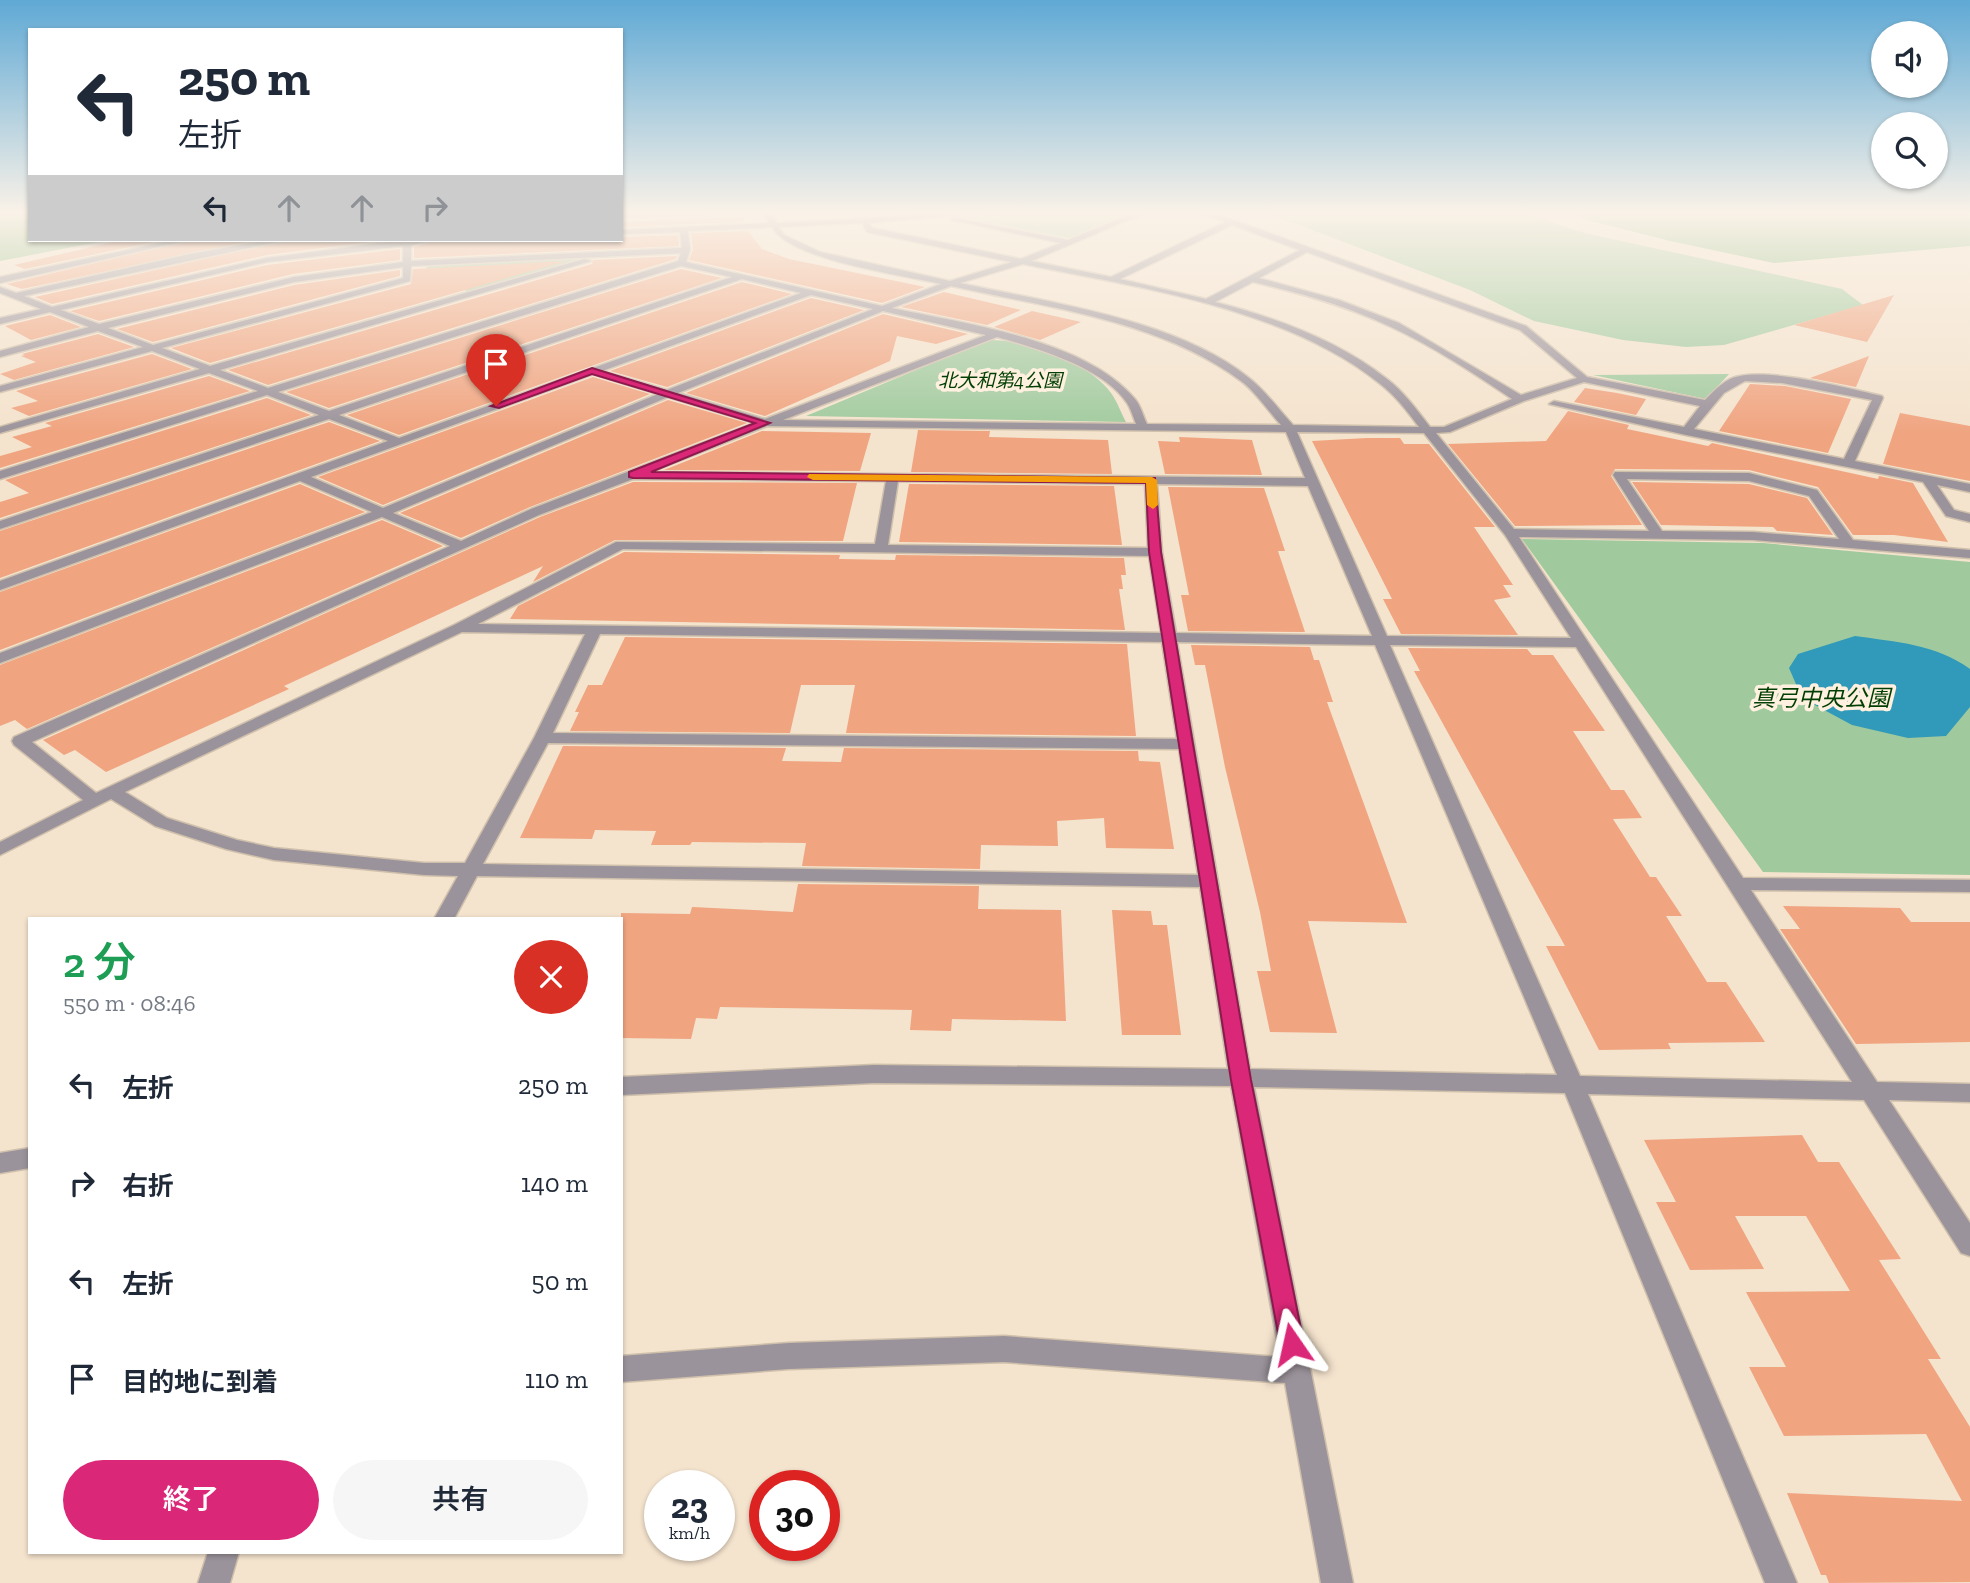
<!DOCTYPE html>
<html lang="ja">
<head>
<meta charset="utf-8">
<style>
	body { margin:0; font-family:"Zilla Slab","Noto Sans JP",serif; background:#f6f6f7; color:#1f2937; height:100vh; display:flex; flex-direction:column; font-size:26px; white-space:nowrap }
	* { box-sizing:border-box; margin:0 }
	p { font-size:23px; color:#747a83 }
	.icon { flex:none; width:38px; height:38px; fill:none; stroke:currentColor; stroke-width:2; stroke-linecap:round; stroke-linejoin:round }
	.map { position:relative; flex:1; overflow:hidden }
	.drawer { position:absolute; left:28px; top:917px; width:595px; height:637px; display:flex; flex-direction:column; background:#fff; border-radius:0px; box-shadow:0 2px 5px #0004 }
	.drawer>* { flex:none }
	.banner { position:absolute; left:28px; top:28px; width:595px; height:214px; border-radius:0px; box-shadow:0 2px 5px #0004; background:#fff; color:#1f2937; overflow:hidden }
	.tools { position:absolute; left:1871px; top:21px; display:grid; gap:14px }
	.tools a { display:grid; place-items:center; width:77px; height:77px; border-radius:50%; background:#fff; box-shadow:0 2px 5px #0004; font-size:35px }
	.speed { position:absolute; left:644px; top:1470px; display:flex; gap:14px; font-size:35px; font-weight:700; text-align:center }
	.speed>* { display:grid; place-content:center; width:91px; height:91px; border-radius:50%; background:#fff; box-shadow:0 2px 5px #0004; line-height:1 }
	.speed small { font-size:18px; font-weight:400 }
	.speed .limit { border:10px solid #d22; background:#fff; color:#111 }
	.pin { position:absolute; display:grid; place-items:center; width:60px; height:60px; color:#fff; margin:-72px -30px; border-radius:50% 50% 50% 0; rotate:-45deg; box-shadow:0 0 7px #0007 }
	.pin .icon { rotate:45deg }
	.me { position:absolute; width:77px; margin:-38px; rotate:349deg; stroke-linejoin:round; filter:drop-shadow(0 0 5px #0008) }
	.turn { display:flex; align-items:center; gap:24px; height:147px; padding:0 35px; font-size:32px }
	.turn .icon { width:91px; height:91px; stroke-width:2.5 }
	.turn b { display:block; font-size:49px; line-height:60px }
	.lanes { display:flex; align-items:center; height:66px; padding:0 35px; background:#0003; justify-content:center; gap:35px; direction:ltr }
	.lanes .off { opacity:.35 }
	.round { display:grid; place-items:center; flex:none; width:74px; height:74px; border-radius:37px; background:#f6f6f7 }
	.summary { display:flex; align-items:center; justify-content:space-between; height:119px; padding:0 35px }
	h1 { font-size:42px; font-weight:600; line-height:52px; color:#1e9e55 }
	.button { display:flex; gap:14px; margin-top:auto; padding:14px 35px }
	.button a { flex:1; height:80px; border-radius:42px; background:#db2777; color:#fff; font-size:28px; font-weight:600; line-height:80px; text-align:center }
	.button a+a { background:#f6f6f7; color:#1f2937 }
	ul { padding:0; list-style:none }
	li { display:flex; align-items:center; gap:21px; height:98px; padding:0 35px }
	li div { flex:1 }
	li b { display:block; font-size:26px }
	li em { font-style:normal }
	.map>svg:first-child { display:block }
	.green { fill:#a0ca9e }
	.forest { fill:#81ba7f }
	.water { fill:#3199b9 }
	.building { fill:#f0a480 }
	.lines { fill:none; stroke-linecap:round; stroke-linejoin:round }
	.minor-casing { stroke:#cfc0ac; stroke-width:3 }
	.minor { fill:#9b939b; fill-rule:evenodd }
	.route { fill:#db2777; stroke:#8e194d; stroke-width:2 }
	.slow { fill:#f59e0b }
	.labels { text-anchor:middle; stroke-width:7; stroke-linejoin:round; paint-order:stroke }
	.far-park-label { font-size:19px; font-style:italic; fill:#003f03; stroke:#fff0df }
	.park-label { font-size:23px; font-style:italic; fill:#003f03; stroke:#fff0df }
</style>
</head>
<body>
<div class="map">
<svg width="1970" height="1583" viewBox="0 0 1970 1583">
	<rect width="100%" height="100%" fill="#f4e3cd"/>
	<g class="green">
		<path d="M1003 212H1137L1069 238 964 218Z"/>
		<path d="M1265 212H1522L1585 233 1842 289 1863 305 1724 345 1686 347 1623 340 1534 321 1470 290Z"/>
		<path d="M581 256 590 259 471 292 419 278 430 263Z"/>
		<path d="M988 340C1024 339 1089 362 1111 393 1117 401 1121 413 1126 422L806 416Z"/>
		<path d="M1729 374 1706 399 1593 375Z"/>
		<path d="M1522 539 1763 543 1970 562V875L1763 872Z"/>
	</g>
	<g class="forest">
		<path d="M0 212H30V240H109L0 261Z"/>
		<path d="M1571 212H1970V246L1774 263 1670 241 1587 220Z"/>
	</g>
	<path class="water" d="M1855 636C1896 642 1936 644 1970 669V707L1946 736 1908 738 1852 725 1802 698 1789 668 1798 654Z"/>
	<g class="building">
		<path d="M744 217V222L621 227V222Z"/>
		<path d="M748 231 762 249 789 259 925 287 882 303 689 260 693 250 691 233Z"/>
		<path d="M678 235 679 246 414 258V247L437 240H621V237Z"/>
		<path d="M122 240H163L25 269 14 265Z"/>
		<path d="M192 240H256L22 289 7 284Z"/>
		<path d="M289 240H386L267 255 52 304 35 297Z"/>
		<path d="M400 249V260L293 274 99 321 70 311 267 265Z"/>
		<path d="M677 256 676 259 268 385 228 370 592 264 593 260Z"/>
		<path d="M567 261 210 363 171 348 411 284 413 269Z"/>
		<path d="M681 269 722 278 329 408 286 392Z"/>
		<path d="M400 270V276L153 342 117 329 294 285Z"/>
		<path d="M742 282 792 294 399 435 347 415Z"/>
		<path d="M944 292 1021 310 987 325 901 307Z"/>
		<path d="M1894 295 1867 342 1794 325Z"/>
		<path d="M811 298 864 310 667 387 610 371Z"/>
		<path d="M1032 311 1081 322 1040 340 994 327Z"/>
		<path d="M883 314 968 334 936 344 897 336 890 361 765 416 686 393Z"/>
		<path d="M50 315 81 327 31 340 5 326Z"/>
		<path d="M98 334 134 347 14 380 0 374 36 362 21 356 25 355 22 354Z"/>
		<path d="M152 354 192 369 29 416 11 408 38 401 16 391Z"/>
		<path d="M1869 356 1856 387 1810 378Z"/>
		<path d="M209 376 250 391 0 468V456L32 447 12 437 52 426 45 423Z"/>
		<path d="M593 377 650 394 383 505 318 477Z"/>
		<path d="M1750 384 1785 386 1851 399 1828 453 1719 431Z"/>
		<path d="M1585 388 1617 393 1646 399 1636 415 1574 402Z"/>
		<path d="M267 398 311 415 0 518V502L29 493 5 480Z"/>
		<path d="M668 400 747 423 530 507 461 538 400 513Z"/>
		<path d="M1568 411 1629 425 1627 429 1708 446 1712 443 1878 479 1879 476 1913 483 1948 542 1894 535H1853L1818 487 1749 470 1615 469 1611 476 1642 525 1515 526 1448 444 1546 441Z"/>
		<path d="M1900 413 1970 426V481L1883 464Z"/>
		<path d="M329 422 380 441 0 578V531Z"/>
		<path d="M918 430 990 431 989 437 1108 440 1112 474 911 472Z"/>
		<path d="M762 431 871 433 860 471 664 470Z"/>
		<path d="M1179 437 1252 440 1262 475 1165 474 1158 441 1180 442Z"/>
		<path d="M1367 438H1400L1404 444H1429L1495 527H1474L1513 585H1503L1511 597 1494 600 1518 635 1401 634 1383 599H1392L1312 441Z"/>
		<path d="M633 482 857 483 843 541 615 540 533 582 543 566 284 686 289 689 106 772 75 750 64 755 43 740 540 517Z"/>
		<path d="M1632 482 1749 484 1807 498 1833 535 1777 531 1773 527 1661 525Z"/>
		<path d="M300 484 365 512 0 650V592Z"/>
		<path d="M909 484 1114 486 1122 545 899 542Z"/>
		<path d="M1168 487 1264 488 1285 551H1278L1305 632 1188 631 1181 595H1189Z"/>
		<path d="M382 520 443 546 27 729 15 720 0 726V665Z"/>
		<path d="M624 552 840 555 839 559 895 560 896 555 1124 558 1126 575H1121L1123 589H1119L1125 630 510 619 518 606Z"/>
		<path d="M625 637 1127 644 1136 736 846 733 855 685H801L790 733 570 731 579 712H575L588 685H602Z"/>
		<path d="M1191 645 1310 647 1314 660H1319L1333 702H1327L1407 923 1308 921 1337 1033 1270 1032 1257 971H1271L1260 912 1225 767 1205 665H1195Z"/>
		<path d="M1408 648 1527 649 1532 655H1553L1605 731H1573L1611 790H1624L1642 818 1613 819 1650 877H1656L1682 916H1666L1707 982H1726L1765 1042 1668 1043 1671 1049 1599 1050 1546 946H1565L1414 671H1420Z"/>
		<path d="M563 746 786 748 782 761 841 762 844 748 1138 751 1139 761 1160 762 1174 849 1106 848 1104 818 1057 821 1058 846 981 845 980 869 802 866 806 843 692 842 690 845H651L656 831 595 830 592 839 520 838Z"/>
		<path d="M798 884 979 886 978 909 1061 910 1066 1021 952 1019 951 1031 910 1030 912 1010 720 1007 717 1019 696 1018 691 1039 621 1038V913L690 914 692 907 793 912Z"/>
		<path d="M1783 906 1900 908 1911 922H1970V1042L1856 1044 1780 929H1800Z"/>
		<path d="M1112 910 1151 911 1153 925H1167L1181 1035H1122Z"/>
		<path d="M1802 1135 1818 1162H1839L1901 1259 1879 1260 1941 1359H1928L1970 1427V1582L1829 1583 1826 1575H1821L1787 1493 1962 1501 1926 1434 1784 1436 1749 1367H1786L1746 1292 1850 1291 1806 1216H1735L1764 1269 1690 1270 1656 1202H1676L1644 1140Z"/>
	</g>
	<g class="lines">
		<g class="minor-casing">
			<g id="minor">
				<path d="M712 212 708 214 621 217V213Z"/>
				<path d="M763 212H771L777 223 981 212 869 223 873 228 1021 259 1061 243 951 220 955 218 1068 240 1136 212H1147L1031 261 1111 277 1225 222 1200 212H1211L1526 326 1587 377 1705 400C1712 393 1720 384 1730 379 1761 365 1847 388 1882 396L1883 398 1855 461 1970 484V492L1937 485 1954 510 1970 514V522L1946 516 1923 482 1686 435 1549 404 1554 401 1684 427 1700 406 1584 382 1524 401 1450 432 1436 433 1514 529 1649 531 1613 475 1615 472 1749 473 1817 490 1853 540 1970 550V558L1753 540 1519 537 1743 878 1970 880V892L1751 890 1877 1082 1970 1084V1102L1889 1100 1970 1223V1256L1961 1253 1864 1100 1588 1094 1797 1583H1765L1565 1093 1254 1087 1353 1583H1321L1285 1383 1004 1362 789 1369 621 1382V1356L789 1343 1004 1336 1280 1357 1231 1086 874 1083 621 1095V1077L874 1065 1228 1069 1200 887 477 876 454 919H434L458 876 424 875 274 860 226 849 155 826 111 799 0 855V842L83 800 14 745 12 741 14 737 450 546 382 517 0 663V653L372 512 300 481 0 590V581L388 441 329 419 0 529V521L319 415 267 395 0 479V471L258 391 209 373 0 433V427L200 369 152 351 0 392V386L143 347 98 331 0 357V351L89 327 50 312 0 324V318L41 309 0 293V287L16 293 190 254 270 240H286L24 296 52 307 267 258 404 240H434L411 245V261L682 248 680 232 621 234V230L769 223ZM862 223 867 232 1012 262 950 281 820 252 784 235 779 227ZM1232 225 1300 250 1206 299 1120 279ZM772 227C790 260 903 275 941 284L882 306 686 262 690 250 688 231ZM403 246V262L294 277 99 324 61 310 267 262ZM1307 252 1520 330 1577 378 1521 395 1399 323 1339 300 1259 278ZM681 253 678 261 268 388 220 370 591 261 584 259 210 366 162 348 410 281 411 266ZM1023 264C1137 287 1286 308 1379 383 1395 395 1407 411 1419 427L1293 425C1279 410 1265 390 1249 378 1176 319 1050 303 960 283ZM681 266 732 277 329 411 278 392ZM403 267V278L153 345 108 328 294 282ZM742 279 801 293 399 438 339 415ZM1253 282C1300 293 1347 306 1391 327 1434 347 1473 373 1512 399L1444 427H1430C1417 410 1404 392 1387 379 1338 340 1274 317 1215 302ZM951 286C1048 308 1159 320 1241 381 1256 392 1268 411 1281 425L1147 424C1143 416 1141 406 1135 399 1085 339 966 324 892 308ZM811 295 873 309 667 390 602 371ZM883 311 986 335 765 419 678 393ZM997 337C1036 348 1103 367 1127 403 1131 409 1133 417 1136 424L783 420ZM593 374 658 394 383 508 311 477ZM1745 381 1782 383 1872 400 1844 459 1694 429 1724 393ZM668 397 755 423 531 509 461 541 393 513ZM767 426 1286 432 1305 478 650 472ZM1297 432 1424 433 1505 535 1571 638 1387 636ZM633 479 886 481 875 544 616 542 454 625 96 793 32 742 539 515ZM1627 479 1749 481 1809 496 1839 539 1753 532 1662 531ZM898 481 1145 484 1148 548 888 545ZM1157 484 1308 486 1372 636 1176 633 1162 552ZM623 549 1149 556 1161 633 478 624ZM462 632 585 634 534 738 465 863H424L274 848 237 840 167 818 125 792ZM600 634 1162 642 1177 739 553 733ZM1177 642 1375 645 1557 1075 1250 1069ZM1390 645 1576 647 1852 1082 1580 1076ZM548 743 1179 749 1198 875 483 864Z"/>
				<path d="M175 240H189L0 283V277Z"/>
				<path d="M30 1148V1168L0 1173V1153Z"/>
				<path d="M208 1552H239L230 1583H198Z"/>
			</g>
		</g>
		<use href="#minor" class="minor"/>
	</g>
	<linearGradient id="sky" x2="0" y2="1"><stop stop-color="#5fa9d5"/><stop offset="0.49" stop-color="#faf2e8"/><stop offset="1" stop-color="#faf2e8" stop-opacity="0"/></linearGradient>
	<rect width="1970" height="434" fill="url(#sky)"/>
	<path class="route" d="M592 368 770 423 651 472 1155 478 1161 552 1193 744 1251 1080 1304 1344 1301 1353 1292 1356 1283 1353 1280 1344 1231 1080 1149 552 1146 483 633 478 629 477V472L755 423 592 374 499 408 491 406Z"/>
	<path class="slow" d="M809 474 1152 477 1157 480 1158 505 1153 509 1147 505 1146 483 813 480 807 477Z"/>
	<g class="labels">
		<g class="far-park-label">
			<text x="1000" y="387">北大和第4公園</text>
		</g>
		<g class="park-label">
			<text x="1821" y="706">真弓中央公園</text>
		</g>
	</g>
</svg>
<div class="tools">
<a><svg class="icon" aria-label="sound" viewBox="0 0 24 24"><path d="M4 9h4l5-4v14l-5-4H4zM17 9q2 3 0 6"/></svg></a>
<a><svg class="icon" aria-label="search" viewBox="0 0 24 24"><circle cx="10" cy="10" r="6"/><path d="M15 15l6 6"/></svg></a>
</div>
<div class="speed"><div>23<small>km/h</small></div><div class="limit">30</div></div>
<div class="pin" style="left:496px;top:406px;background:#d93025"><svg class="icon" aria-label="arrive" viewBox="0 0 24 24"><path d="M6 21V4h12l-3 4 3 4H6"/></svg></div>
<svg class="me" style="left:1292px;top:1344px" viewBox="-20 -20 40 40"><path d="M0-17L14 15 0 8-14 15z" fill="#db2777" stroke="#fff" stroke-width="4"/></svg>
<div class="banner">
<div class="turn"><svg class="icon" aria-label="left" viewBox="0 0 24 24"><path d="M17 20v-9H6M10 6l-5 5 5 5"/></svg><div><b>250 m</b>左折</div></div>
<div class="lanes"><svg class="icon" aria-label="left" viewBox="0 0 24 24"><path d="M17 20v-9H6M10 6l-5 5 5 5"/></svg><svg class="icon off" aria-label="ahead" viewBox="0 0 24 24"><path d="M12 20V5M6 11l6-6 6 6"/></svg><svg class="icon off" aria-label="ahead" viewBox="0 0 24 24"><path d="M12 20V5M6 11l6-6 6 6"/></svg><svg class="icon off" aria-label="right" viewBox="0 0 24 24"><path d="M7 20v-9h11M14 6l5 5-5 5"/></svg></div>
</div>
<section class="drawer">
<div class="summary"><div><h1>2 分</h1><p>550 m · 08:46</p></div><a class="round" style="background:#d93025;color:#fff"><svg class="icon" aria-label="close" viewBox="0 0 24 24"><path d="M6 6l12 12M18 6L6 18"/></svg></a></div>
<ul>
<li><svg class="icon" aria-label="left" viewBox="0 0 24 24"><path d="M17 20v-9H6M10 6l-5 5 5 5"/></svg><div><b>左折</b></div><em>250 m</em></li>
<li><svg class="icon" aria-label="right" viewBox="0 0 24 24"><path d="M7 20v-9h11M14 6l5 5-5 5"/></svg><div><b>右折</b></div><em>140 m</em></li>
<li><svg class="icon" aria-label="left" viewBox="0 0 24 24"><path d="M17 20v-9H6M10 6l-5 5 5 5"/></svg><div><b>左折</b></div><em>50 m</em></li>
<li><svg class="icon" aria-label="arrive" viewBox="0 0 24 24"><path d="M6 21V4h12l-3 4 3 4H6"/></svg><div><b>目的地に到着</b></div><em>110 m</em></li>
</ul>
<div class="button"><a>終了</a><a>共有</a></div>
</section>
</div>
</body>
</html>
